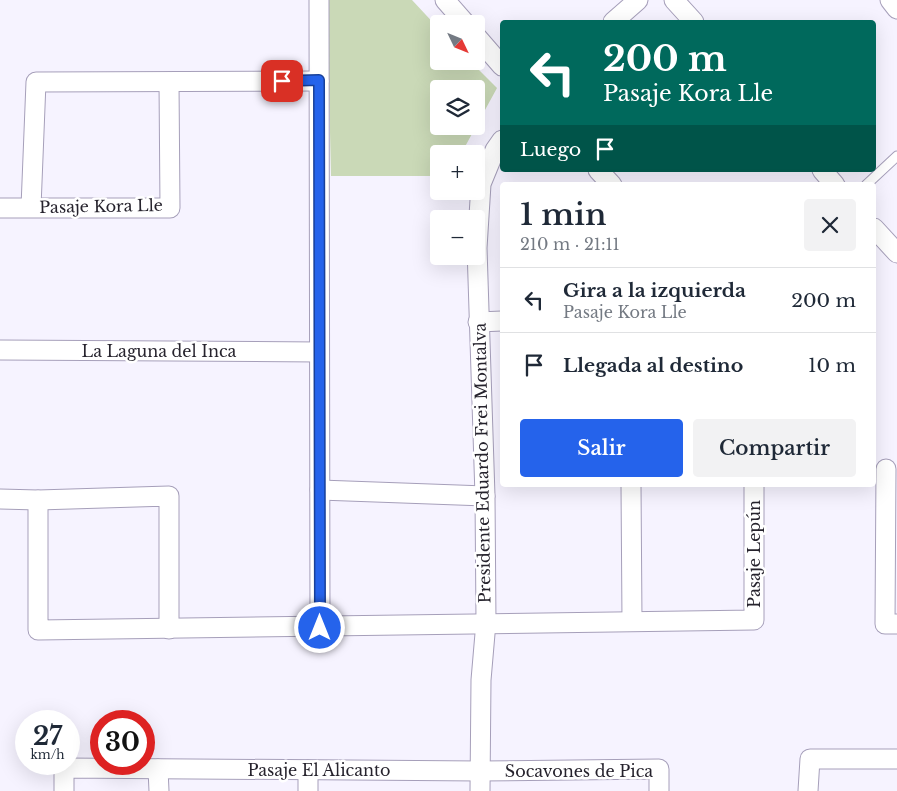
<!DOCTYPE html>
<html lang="es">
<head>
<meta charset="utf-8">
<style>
	body { margin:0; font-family:"Libre Baskerville",serif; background:#f2f2f3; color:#1f2937; height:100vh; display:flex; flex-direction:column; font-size:19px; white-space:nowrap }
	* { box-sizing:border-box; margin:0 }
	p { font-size:16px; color:#747a83 }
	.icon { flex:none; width:28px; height:28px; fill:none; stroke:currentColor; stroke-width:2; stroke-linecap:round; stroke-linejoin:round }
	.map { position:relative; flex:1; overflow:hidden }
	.drawer { position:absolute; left:500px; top:182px; width:376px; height:305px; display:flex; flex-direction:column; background:#fff; border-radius:5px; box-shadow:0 5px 20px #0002 }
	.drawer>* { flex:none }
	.guide { position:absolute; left:500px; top:20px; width:376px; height:152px; border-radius:5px; box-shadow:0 5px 20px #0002; background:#00695c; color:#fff; overflow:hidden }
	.needle { width:32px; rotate:133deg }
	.controls { position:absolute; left:430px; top:15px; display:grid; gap:10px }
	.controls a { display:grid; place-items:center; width:55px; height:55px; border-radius:5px; background:#fff; box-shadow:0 5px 20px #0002; font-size:25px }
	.speed { position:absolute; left:15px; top:710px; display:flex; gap:10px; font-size:25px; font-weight:700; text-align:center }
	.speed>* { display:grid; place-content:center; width:65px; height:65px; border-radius:50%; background:#fff; box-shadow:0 5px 20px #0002; line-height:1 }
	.speed small { font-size:12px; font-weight:400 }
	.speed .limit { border:8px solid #d22; background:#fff; color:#111 }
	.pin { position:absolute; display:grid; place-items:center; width:42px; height:42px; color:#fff; margin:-21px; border-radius:10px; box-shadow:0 2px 8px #0006 }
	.me { position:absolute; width:55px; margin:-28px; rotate:0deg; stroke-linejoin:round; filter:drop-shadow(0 0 4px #0008) }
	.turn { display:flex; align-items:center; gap:18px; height:105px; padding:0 20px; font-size:22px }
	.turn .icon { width:65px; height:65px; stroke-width:2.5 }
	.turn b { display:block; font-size:35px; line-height:42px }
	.then { display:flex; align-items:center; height:48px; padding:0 20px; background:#0003; gap:10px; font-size:19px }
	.round { display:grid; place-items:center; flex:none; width:52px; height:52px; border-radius:5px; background:#f2f2f3 }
	.overview { display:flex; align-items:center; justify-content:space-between; height:85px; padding:0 20px }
	h1 { font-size:30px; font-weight:600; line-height:38px }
	.cta { display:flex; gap:10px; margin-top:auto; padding:10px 20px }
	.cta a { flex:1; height:58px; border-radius:5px; background:#2563eb; color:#fff; font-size:20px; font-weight:600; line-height:58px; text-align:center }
	.cta a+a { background:#f2f2f3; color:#1f2937 }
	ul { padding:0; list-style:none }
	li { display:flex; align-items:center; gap:15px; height:65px; padding:0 20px; border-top:1px solid #e0e1e3 }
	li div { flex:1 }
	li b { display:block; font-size:19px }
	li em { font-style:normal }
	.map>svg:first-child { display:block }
	.green { fill:#cad9b7; fill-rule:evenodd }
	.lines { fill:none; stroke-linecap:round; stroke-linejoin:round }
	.service-casing { stroke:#a69fba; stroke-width:11 }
	.minor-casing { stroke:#a69fba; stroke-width:21 }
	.service { stroke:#fff; stroke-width:9 }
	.minor { stroke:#fff; stroke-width:19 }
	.route-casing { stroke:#184099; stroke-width:12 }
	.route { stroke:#2563eb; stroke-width:9 }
	.labels { text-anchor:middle; stroke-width:5; stroke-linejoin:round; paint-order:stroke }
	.street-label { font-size:16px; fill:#26232d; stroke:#fff }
</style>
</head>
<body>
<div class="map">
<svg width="897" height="791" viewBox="0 0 897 791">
	<rect width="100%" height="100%" fill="#f6f3ff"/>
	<path class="green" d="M327 0H412L439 29V61H470L497 88 461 154H439V176H331ZM439 89H476V126H439Z"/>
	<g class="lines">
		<g class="service-casing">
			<path id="service" d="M866 185 897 156"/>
		</g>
		<g class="minor-casing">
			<g id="minor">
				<path d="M319 0 320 628"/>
				<path d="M445 0 466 24"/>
				<path d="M674 0 694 22"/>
				<path d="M890 0 897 9"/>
				<path d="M613 22 638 0"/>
				<path d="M476 36 502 66"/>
				<path d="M598 170 612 185"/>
				<path d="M822 170 835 185"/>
				<path d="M31 207 36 82 319 81"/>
				<path d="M0 208H170L169 82"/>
				<path d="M874 228 897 253"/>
				<path d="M478 322 502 321"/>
				<path d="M0 350 319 352"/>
				<path d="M886 469 885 624H897"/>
				<path d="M631 485 632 621"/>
				<path d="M320 490 485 496"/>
				<path d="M0 499 38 500 169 496V629"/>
				<path d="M38 500V630L754 620V485"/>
				<path d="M158 769 159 791"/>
				<path d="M64 791V768L480 771 659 769V791"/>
				<path d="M308 791V770"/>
				<path d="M480 791 481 680 486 622 485 496 477 248 481 184 495 150 502 140"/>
				<path d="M808 791 810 759H897"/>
			</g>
		</g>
		<use href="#service" class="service"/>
		<use href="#minor" class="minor"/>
	</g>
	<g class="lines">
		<g class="route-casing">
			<path id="route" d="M282 81 319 80 320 628"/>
		</g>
		<use href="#route" class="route"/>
	</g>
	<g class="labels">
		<g class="street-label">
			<text transform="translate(101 206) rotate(-1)" y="6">Pasaje Kora Lle</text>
			<text x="159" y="357">La Laguna del Inca</text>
			<text transform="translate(482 463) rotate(-91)" y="6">Presidente Eduardo Frei Montalva</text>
			<text transform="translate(754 554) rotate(-90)" y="6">Pasaje Lepún</text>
			<text x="319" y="776">Pasaje El Alicanto</text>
			<text x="579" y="777">Socavones de Pica</text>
		</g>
	</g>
</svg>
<div class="controls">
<a><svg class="needle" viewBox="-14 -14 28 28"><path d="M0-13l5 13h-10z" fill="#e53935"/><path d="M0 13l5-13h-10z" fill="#747a83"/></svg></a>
<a><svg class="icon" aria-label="layers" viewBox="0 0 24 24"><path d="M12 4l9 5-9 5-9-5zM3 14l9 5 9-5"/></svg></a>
<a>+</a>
<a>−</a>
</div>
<div class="speed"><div>27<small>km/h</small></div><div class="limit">30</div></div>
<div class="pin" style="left:282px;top:81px;background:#d93025"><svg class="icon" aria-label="arrive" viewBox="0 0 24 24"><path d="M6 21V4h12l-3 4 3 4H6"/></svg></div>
<svg class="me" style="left:320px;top:628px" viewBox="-20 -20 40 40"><circle r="17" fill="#2563eb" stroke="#fff" stroke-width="3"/><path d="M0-11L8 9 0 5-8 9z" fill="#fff"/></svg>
<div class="guide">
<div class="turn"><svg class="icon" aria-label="left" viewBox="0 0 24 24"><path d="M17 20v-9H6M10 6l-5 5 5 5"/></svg><div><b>200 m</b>Pasaje Kora Lle</div></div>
<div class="then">Luego<svg class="icon" aria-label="arrive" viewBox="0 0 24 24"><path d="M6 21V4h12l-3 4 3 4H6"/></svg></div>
</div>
<section class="drawer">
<div class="overview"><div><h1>1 min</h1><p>210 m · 21:11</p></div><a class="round"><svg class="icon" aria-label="close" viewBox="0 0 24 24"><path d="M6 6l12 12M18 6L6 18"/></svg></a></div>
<ul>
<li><svg class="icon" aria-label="left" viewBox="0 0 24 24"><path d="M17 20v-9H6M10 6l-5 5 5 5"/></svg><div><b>Gira a la izquierda</b><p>Pasaje Kora Lle</p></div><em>200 m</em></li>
<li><svg class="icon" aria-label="arrive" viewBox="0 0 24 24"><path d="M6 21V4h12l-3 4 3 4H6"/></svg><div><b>Llegada al destino</b></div><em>10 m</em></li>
</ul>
<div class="cta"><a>Salir</a><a>Compartir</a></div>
</section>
</div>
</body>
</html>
